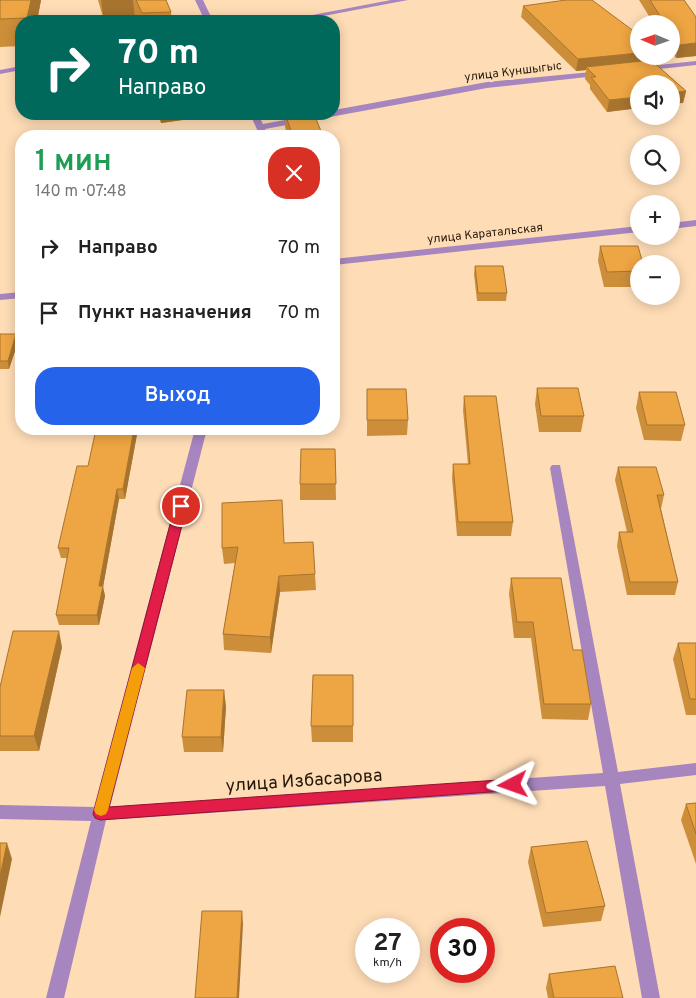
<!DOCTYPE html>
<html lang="ru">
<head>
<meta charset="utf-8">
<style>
	body { margin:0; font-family:Overpass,sans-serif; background:#f6f6f6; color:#222; height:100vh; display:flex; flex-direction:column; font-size:19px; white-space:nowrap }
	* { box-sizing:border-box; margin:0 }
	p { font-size:16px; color:#767676 }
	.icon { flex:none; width:28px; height:28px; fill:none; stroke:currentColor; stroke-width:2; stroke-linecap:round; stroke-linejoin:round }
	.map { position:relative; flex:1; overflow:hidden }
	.sheet { position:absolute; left:15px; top:130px; width:325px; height:305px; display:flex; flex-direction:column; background:#fff; border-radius:20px; box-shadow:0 2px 12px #0003 }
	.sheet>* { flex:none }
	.banner { position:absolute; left:15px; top:15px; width:325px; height:105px; border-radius:20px; box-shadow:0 2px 12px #0003; background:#00695c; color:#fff; overflow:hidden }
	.needle { width:32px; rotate:272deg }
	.tools { position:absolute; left:630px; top:15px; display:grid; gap:10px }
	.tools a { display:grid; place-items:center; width:50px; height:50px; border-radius:50%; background:#fff; box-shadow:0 2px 12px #0003; font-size:25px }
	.speed { position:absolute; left:355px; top:918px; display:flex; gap:10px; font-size:25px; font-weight:700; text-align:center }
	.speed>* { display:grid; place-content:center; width:65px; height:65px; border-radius:50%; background:#fff; box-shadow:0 2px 12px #0003; line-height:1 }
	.speed small { font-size:12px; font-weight:400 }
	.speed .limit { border:8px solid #d22; background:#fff; color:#111 }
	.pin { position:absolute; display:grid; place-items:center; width:42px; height:42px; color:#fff; margin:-21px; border:2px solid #fff; border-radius:50%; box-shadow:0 1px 5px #0007 }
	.me { position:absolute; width:55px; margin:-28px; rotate:266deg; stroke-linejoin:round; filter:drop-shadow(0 0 4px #0008) }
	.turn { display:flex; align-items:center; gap:18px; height:105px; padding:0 20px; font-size:22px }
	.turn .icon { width:65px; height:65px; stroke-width:2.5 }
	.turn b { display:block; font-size:35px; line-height:42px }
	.round { display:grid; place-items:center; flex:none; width:52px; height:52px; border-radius:20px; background:#f6f6f6 }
	.headline { display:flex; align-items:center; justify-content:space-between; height:85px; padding:0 20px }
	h1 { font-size:30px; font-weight:600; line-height:38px; color:#1e9e55 }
	.button { display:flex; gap:10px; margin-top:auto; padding:10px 20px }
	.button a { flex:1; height:58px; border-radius:20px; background:#2563eb; color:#fff; font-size:20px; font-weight:600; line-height:58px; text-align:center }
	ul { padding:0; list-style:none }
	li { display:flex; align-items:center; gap:15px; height:65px; padding:0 20px }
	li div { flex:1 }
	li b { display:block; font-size:19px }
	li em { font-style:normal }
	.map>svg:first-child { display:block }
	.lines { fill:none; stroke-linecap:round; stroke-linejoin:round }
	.minor { fill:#a785be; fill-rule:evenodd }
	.wall { fill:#cd8e3a }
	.shaded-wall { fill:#a7742f }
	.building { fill:#eea543; stroke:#a7742f }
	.route { fill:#e11d48; stroke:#92132f }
	.slow { fill:#f59e0b }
	.labels { text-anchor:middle; stroke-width:5; stroke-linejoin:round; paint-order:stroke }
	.far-street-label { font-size:12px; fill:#24180a; stroke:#fedcb6 }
	.near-street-label { font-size:18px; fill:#24180a; stroke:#fedcb6 }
</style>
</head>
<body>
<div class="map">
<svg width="696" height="998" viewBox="0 0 696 998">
	<rect width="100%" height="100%" fill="#fedcb6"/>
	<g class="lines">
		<g class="minor">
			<path d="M195 0H203L213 21H205Z"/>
			<path d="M391 0H408L297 21H281Z"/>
			<path d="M696 61V65L641 71 637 69 641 67Z"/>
			<path d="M21 66V70L0 74V70Z"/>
			<path d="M602 71H605V75L487 88 265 129 268 136H260L250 114H258L263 124 318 114H334V110L487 82Z"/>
			<path d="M696 220V226L671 229V223Z"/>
			<path d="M639 226V232L334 265V259Z"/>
			<path d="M21 292V298L0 300V294Z"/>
			<path d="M195 429H207L110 807 603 773 550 468 552 465H560L618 772 696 763V775L620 784 660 998H642L605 786 106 820 64 998H46L91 821 0 819V805L94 807Z"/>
		</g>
	</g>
	<g class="wall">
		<path d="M0 0H41L37 21H21V46L0 47Z"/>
		<path d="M98 0H166L171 12 172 21H136L135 19 104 21Z"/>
		<path d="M639 0H684L696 17V56L676 58 671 50V24H654Z"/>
		<path d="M523 6 639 56H656L655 60 652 61 686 91 683 103 639 84V108L607 112 590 89V85L585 79 586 70 576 71 521 17Z"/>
		<path d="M158 114H196L197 118 161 123Z"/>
		<path d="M283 114H313L323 136H288L285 127V118H284Z"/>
		<path d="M600 246 639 264V287H604L598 261Z"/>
		<path d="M475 266 507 293 506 301H477L474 274Z"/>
		<path d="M0 334H16L18 342 9 369H0Z"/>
		<path d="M537 388 584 416 581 432H539L535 404Z"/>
		<path d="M367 389 408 420 407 435 367 436Z"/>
		<path d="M639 392 685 425 681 441 644 440 636 408Z"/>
		<path d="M464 396 513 522 511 536H457L452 478 453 464H468L463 410Z"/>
		<path d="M96 429H138L125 499H119L103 587 105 596 99 625H59L56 615 67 558H61L58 548 88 466Z"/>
		<path d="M335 449 336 500H300V484Z"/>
		<path d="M618 467 664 495 661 509 678 582 675 595H627L617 546 619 532H627L615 480Z"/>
		<path d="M284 543 315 574 316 590 280 592 271 653 224 650 223 634 235 563 224 564 222 548Z"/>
		<path d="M511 578 573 650 591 704 588 720 542 719 531 638H514L509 594Z"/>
		<path d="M678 643H696V715H686L673 659Z"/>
		<path d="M62 647 39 751H0V687Z"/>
		<path d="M353 675V742H312L311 726Z"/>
		<path d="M226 706 223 752H184L182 737Z"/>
		<path d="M696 803V864L681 820 686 804Z"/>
		<path d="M531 847 605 906 601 921 543 927 528 862Z"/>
		<path d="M549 974 623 998H548L546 988Z"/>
	</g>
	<g class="shaded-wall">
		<path d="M31 0H41L37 21H28L27 18Z"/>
		<path d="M101 0H133L135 19 104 21Z"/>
		<path d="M696 43V56L676 58 679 45Z"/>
		<path d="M639 53V56H656L655 60 586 67V70L576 71 578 59Z"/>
		<path d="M686 91 683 103 671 104V93Z"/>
		<path d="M639 97V108L607 112 609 100Z"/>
		<path d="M160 114H196L197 118 161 123Z"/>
		<path d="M16 334 18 342 9 369 8 361Z"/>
		<path d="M134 429H138L125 499 123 489Z"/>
		<path d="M117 489 119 499 103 587 105 596 99 625 97 615 99 586Z"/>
		<path d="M279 576 280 592 271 653 270 637Z"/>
		<path d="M59 631 62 647 39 751 34 736Z"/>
		<path d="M224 690 226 706 223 752 221 737Z"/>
		<path d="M7 843 12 859 0 917V876Z"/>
		<path d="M242 911 243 924 239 998H237Z"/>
	</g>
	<g class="building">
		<path d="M0 0H31L27 18 0 19Z"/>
		<path d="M136 0H166L171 12 142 13Z"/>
		<path d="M566 0H592L639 35V53L578 59 523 6Z"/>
		<path d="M650 0H684L696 17V43L679 45 671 33V24H665Z"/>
		<path d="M651 60 686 91 671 93V84H639V97L609 100 591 77H596L586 67Z"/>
		<path d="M285 114H314L323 136H293Z"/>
		<path d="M600 246H638L643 264H639V271L607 272Z"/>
		<path d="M475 266H503L507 293H478Z"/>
		<path d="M0 334H16L8 361H0Z"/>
		<path d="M537 388H578L584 416H541Z"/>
		<path d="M367 389H406L408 420H367Z"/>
		<path d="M639 392H676L685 425H647Z"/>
		<path d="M464 396H496L513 522H458L453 464H470Z"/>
		<path d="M96 429H134L123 489H117L99 586H103L97 615H56L69 548H58L77 466H88Z"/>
		<path d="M301 449H335L336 484H300Z"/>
		<path d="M618 467H656L664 495H657L678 582H630L619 532H633Z"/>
		<path d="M282 500 284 543 313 542 315 574 279 576 270 637 223 634 238 547 222 548V503Z"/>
		<path d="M511 578H561L573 650H582L591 704H544L533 622H517Z"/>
		<path d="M13 631H59L34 736H0V687Z"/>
		<path d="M678 643H696V699H690Z"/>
		<path d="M313 675H353V726H311Z"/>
		<path d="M187 690H224L221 737H182Z"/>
		<path d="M696 803V834L686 804Z"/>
		<path d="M587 841 605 906 546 913 531 847Z"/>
		<path d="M0 843H7L0 876Z"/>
		<path d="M202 911H242L237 998H195Z"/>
		<path d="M615 966 623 998H554L549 974Z"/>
	</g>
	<path class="route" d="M181 502 187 506 109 807 513 779 518 781 520 785 518 790 100 820 95 818 93 814 175 506Z"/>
	<path class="slow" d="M138 663 145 668 108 810 106 814 101 816 96 814 94 810 132 668Z"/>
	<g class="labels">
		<g class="far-street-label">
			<text transform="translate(513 71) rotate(-7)" y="4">улица Куншыгыс</text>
			<text transform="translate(485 233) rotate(-6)" y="4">улица Каратальская</text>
		</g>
		<g class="near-street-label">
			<text transform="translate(304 780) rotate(-4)" y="6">улица Избасарова</text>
		</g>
	</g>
</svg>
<div class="tools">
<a><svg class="needle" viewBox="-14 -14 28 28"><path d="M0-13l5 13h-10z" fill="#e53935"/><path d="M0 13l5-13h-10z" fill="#767676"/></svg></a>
<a><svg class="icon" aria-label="sound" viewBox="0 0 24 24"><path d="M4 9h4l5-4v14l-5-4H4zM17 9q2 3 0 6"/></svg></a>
<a><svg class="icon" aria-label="search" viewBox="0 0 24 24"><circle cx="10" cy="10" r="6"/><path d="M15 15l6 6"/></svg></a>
<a>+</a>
<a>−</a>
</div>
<div class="speed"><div>27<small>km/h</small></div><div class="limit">30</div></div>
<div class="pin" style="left:181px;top:506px;background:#d93025"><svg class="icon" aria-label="arrive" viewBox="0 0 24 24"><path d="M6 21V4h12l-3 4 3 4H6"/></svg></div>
<svg class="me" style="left:513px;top:785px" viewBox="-20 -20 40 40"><path d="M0-17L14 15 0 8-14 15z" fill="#e11d48" stroke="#fff" stroke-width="4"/></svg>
<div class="banner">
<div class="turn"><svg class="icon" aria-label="right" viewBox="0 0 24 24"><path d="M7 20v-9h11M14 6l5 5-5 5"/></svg><div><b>70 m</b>Направо</div></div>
</div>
<section class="sheet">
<div class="headline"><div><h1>1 мин</h1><p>140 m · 07:48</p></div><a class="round" style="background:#d93025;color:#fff"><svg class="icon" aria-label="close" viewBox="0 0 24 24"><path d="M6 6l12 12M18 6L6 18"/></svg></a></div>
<ul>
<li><svg class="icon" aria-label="right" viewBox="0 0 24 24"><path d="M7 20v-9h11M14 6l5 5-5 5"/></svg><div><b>Направо</b></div><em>70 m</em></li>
<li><svg class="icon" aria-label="arrive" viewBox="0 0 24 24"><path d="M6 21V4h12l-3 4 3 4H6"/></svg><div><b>Пункт назначения</b></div><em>70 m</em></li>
</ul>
<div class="button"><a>Выход</a></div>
</section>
</div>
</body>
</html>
